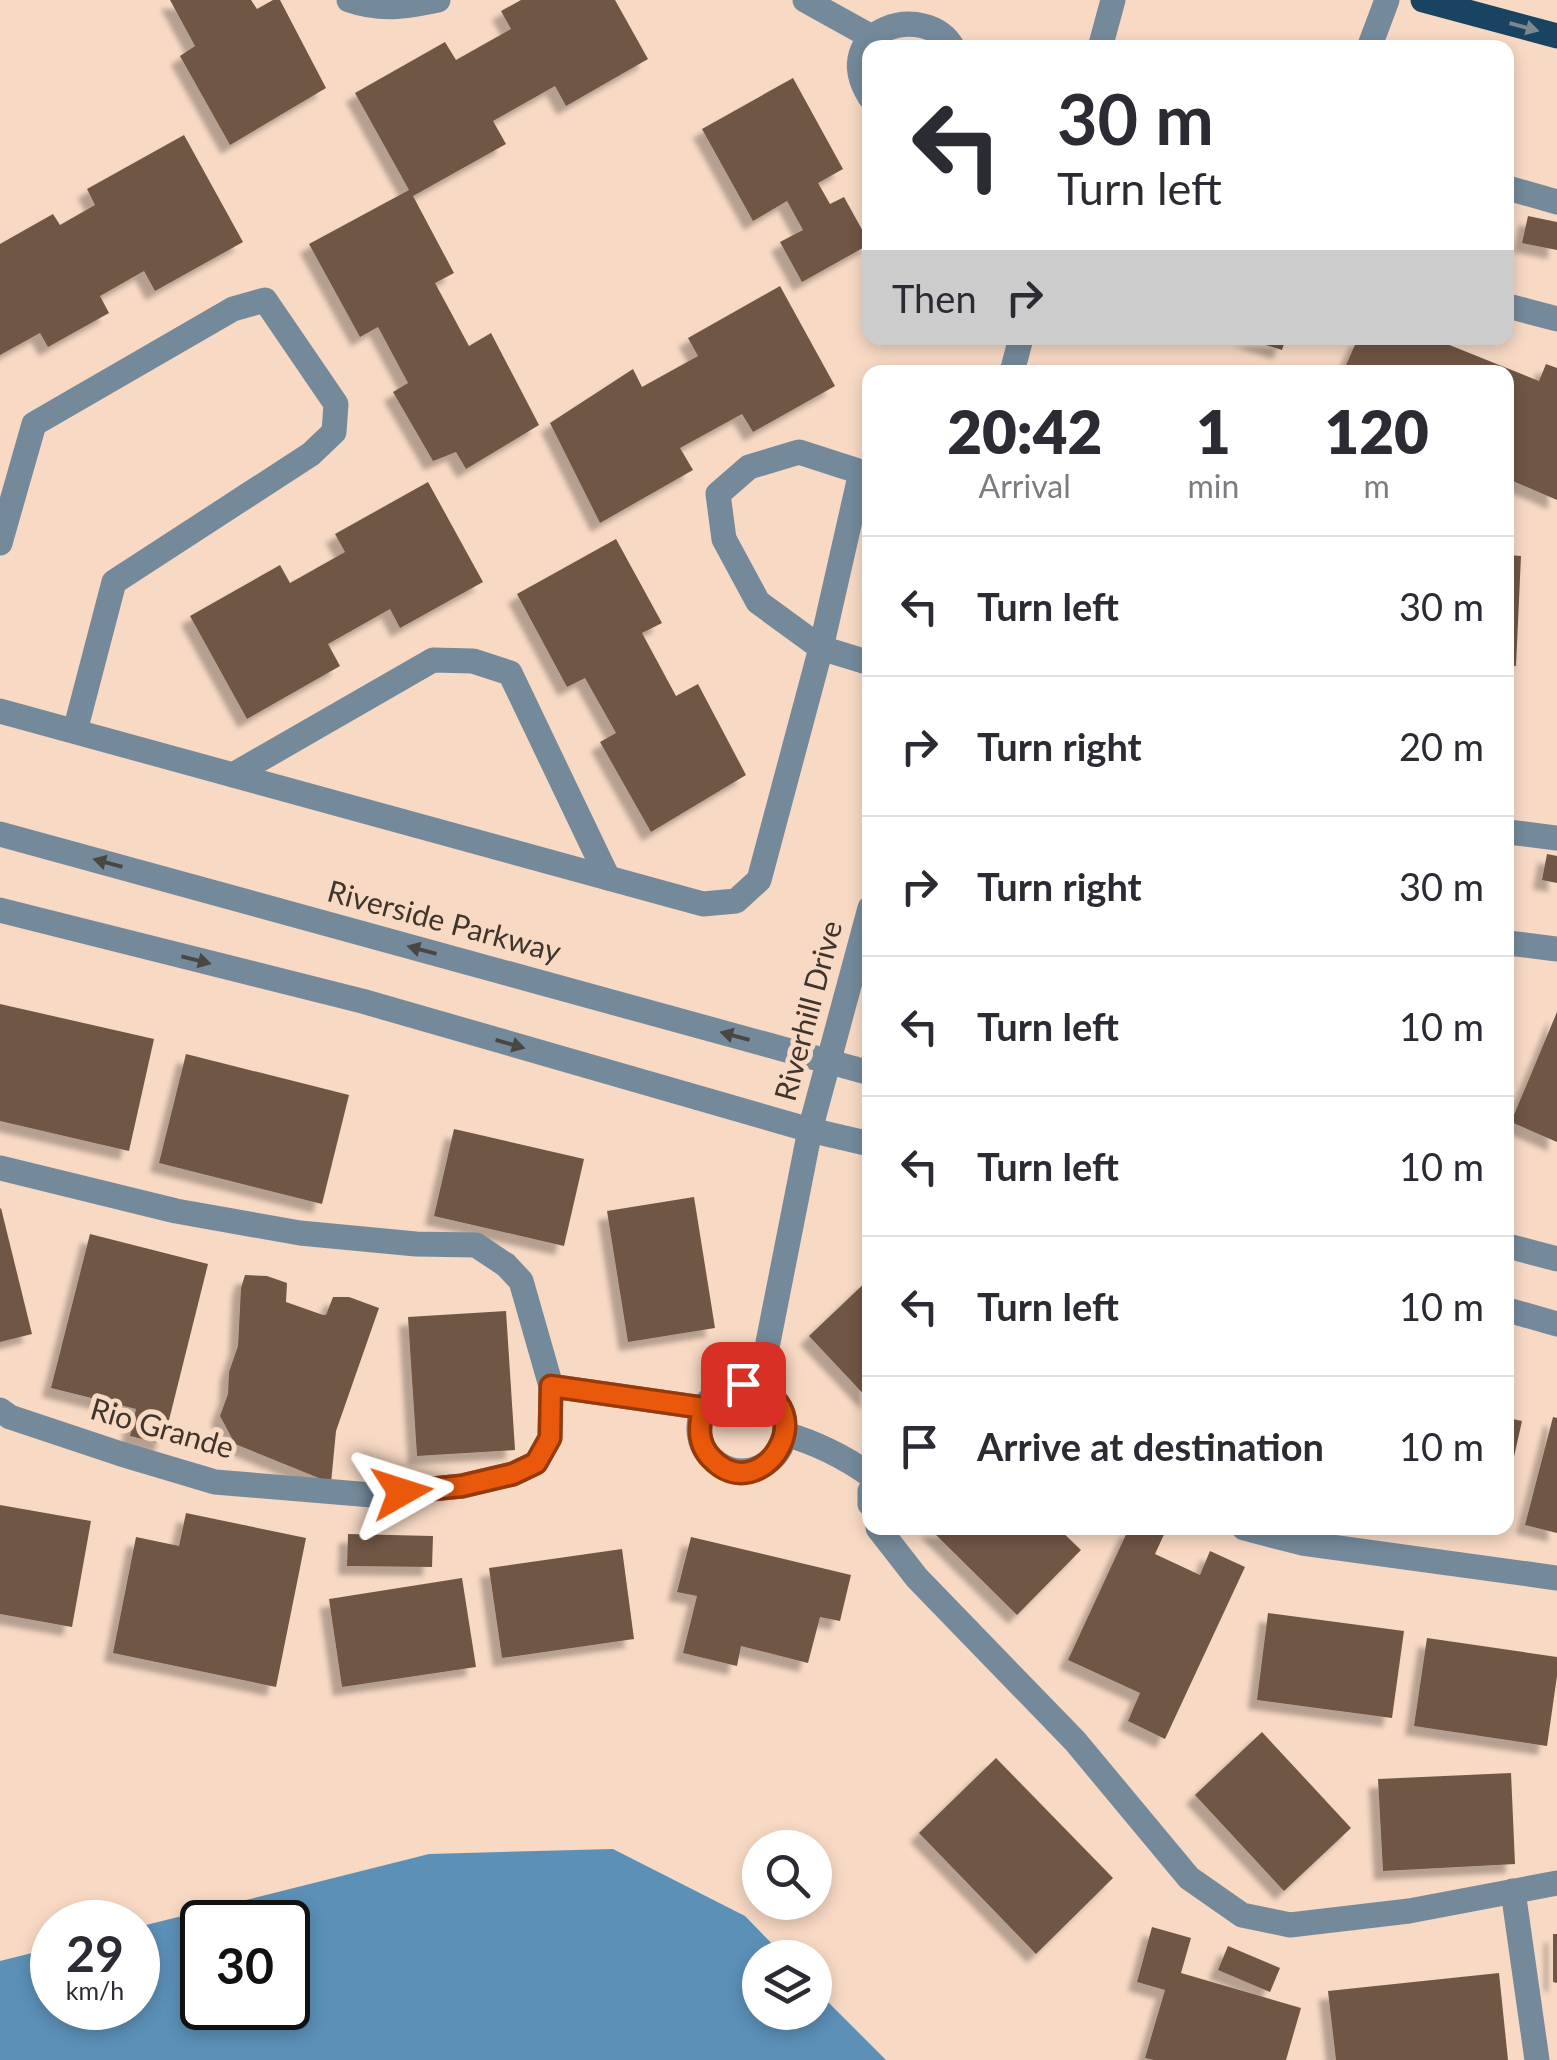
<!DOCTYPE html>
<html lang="en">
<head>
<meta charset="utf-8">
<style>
	body { margin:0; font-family:Lato,sans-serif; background:#f2f2f3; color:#2b2b33; height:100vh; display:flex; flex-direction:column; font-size:38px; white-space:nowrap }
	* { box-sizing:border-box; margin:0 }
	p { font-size:32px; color:#7c7c81 }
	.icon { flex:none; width:55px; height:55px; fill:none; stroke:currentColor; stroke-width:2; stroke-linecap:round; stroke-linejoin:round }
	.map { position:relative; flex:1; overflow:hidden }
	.details { position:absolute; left:862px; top:365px; width:652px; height:1170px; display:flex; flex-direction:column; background:#fff; border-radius:20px; box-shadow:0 5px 15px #0003 }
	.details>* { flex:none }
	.guide { position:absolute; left:862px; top:40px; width:652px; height:305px; border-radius:20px; box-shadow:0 5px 15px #0003; background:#fff; color:#2b2b33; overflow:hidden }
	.controls { position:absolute; left:742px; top:1830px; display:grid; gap:20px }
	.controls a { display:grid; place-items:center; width:90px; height:90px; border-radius:50%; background:#fff; box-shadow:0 5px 15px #0003; font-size:50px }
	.speed { position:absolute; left:30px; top:1900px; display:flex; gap:20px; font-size:50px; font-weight:700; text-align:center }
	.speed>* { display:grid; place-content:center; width:130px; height:130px; border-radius:50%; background:#fff; box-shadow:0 5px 15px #0003; line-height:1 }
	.speed small { font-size:25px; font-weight:400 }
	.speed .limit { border:5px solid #111; border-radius:15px; background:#fff; color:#111 }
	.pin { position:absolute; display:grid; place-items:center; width:85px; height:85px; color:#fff; margin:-42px; border-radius:20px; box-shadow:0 5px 15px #0006 }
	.me { position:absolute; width:110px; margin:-55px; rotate:84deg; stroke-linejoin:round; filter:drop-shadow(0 0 8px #0008) }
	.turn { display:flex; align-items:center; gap:35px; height:210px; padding:0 30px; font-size:45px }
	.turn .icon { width:130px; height:130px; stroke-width:2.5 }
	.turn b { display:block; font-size:70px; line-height:85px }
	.then { display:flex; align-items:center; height:95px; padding:0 30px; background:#0003; gap:20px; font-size:38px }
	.eta { display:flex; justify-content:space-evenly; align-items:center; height:170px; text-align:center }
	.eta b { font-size:60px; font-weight:800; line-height:70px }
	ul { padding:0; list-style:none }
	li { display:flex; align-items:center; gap:30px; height:140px; padding:0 30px; border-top:2px solid #e1e1e2 }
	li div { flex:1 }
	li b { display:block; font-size:38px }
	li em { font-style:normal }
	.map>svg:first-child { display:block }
	.water { fill:#5c90b7; fill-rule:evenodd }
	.building { fill:#705744; filter:url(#shadow) }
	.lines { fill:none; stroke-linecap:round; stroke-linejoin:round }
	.minor { stroke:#748a9b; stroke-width:25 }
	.major { stroke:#194461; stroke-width:25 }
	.oneway { fill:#7d878e }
	.oneway2 { fill:#4a4642 }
	.route-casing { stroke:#983908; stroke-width:25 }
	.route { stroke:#ea580c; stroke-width:18 }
	.labels { text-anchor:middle; stroke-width:10; stroke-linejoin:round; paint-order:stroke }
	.street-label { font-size:30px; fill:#40352c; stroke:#f7d9c4 }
</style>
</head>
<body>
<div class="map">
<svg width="1557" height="2060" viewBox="0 0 1557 2060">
	<defs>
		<filter id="shadow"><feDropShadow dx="-9" dy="9" stdDeviation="2.5" flood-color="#0004"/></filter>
	</defs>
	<rect width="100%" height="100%" fill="#f7d9c4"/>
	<path class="water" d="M613 1849 745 1916 785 1957 760 1958V2012H815V1989L886 2060H0V1961L52 1948V2008H138V1927L429 1854ZM202 1922H288V2008H202Z"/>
	<g class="building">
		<path d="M170 0H251L257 9 273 0H280L326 88 230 145 180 56 195 46Z"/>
		<path d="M521 0H615L648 59 566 106 555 86 493 121 506 144 413 196 454 273 435 283 469 346 491 333 539 425 466 469 456 452 433 461 393 392 408 383 378 327 360 337 309 244 409 190 355 93 445 42 456 60 511 29 501 11Z"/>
		<path d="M793 78 843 169 818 183 830 204 844 197 870 244 802 282 780 242 803 230 787 201 753 221 702 129Z"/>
		<path d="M184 135 243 242 155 291 144 271 100 296 109 313 48 347 40 333 0 355V244L53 214 60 225 95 205 87 189Z"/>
		<path d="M1528 216 1557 222V250L1522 243Z"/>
		<path d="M780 286 835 386 753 432 742 414 680 448 693 470 600 523 550 423 633 369 642 387 698 356 688 338Z"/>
		<path d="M1243 338H1286L1282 350Z"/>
		<path d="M1358 338H1450L1447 344 1539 381 1546 364 1557 368V500L1508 479V372H1343Z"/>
		<path d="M428 482 483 582 400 628 390 609 328 644 340 666 247 719 190 616 280 565 290 583 345 552 335 534Z"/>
		<path d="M616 539 662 623 642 633 676 696 698 684 746 775 651 832 600 742 616 733 585 678 567 687 517 594Z"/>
		<path d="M1508 555 1521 556 1516 666 1508 665Z"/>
		<path d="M1547 854 1557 856V883L1542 880Z"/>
		<path d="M0 1004 154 1039 129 1151 0 1121Z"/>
		<path d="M1557 1012V1142L1511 1122Z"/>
		<path d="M186 1054 349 1095 322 1204 159 1163Z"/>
		<path d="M454 1129 584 1159 564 1246 434 1216Z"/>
		<path d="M694 1197 715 1328 628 1342 607 1211Z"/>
		<path d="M1 1208 32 1334 0 1342V1209Z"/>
		<path d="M90 1234 208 1264 163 1444 130 1436 136 1409 51 1388Z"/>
		<path d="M245 1275 267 1276 287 1283 286 1302 323 1315H326L333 1297H349L379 1308 336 1431 331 1483 235 1444 220 1416 228 1394 229 1372 238 1346 241 1288Z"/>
		<path d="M870 1278V1401L809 1336Z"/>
		<path d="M506 1311 515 1450 417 1456 408 1317Z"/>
		<path d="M1553 1417 1557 1418V1533L1525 1525Z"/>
		<path d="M1508 1418 1522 1421 1509 1479H1508Z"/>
		<path d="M0 1505 91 1521 72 1627 0 1614Z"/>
		<path d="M186 1513 306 1538 276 1687 113 1653 136 1537 179 1546Z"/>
		<path d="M929 1528H1058L1081 1550 1017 1615Z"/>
		<path d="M1129 1528H1167L1155 1554 1200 1575 1210 1551 1245 1567 1165 1739 1128 1721 1140 1693 1068 1660Z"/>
		<path d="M348 1534 433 1536 432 1567 347 1566Z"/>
		<path d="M691 1537 851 1575 840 1621 820 1617 808 1663 741 1646 737 1666 683 1653 697 1596 677 1592Z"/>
		<path d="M622 1549 634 1639 502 1658 489 1568Z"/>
		<path d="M462 1578 476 1667 342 1687 329 1599Z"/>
		<path d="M1268 1613 1404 1631 1392 1718 1257 1700Z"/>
		<path d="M1427 1638 1557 1657V1676L1547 1746 1414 1726Z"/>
		<path d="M1262 1732 1351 1828 1284 1891 1195 1795Z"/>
		<path d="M996 1758 1113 1878 1036 1954 919 1833Z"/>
		<path d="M1511 1773 1515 1864 1383 1871 1378 1779Z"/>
		<path d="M1152 1927 1191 1938 1181 1973 1301 2008 1286 2060H1154L1145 2058 1165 1990 1137 1982Z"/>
		<path d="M1553 1934H1557V1983L1553 1982Z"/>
		<path d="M1228 1946 1280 1968 1270 1992 1218 1970Z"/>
		<path d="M1499 1973 1508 2060H1336L1328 1991Z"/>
	</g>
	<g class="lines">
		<g class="minor">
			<path d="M349 0C381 11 405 7 438 0"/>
			<path d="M805 0 868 35"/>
			<path d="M1100 48 1113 0"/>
			<path d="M1369 48 1387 0"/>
			<path d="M870 97C827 29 927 0 953 48"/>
			<path d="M1508 188 1557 202"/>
			<path d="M1508 306 1557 319"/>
			<path d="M1012 372 1021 338"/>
			<path d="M0 543 34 424 233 309 265 300 336 404 334 432 311 454 114 582 75 731"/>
			<path d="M0 711 703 904 736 901 759 880 821 648 861 472 799 452 749 467 718 494 724 539 758 602 821 648 870 663"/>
			<path d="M233 775 433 660 473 661 510 673 608 878"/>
			<path d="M1508 832 1557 838"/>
			<path d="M0 834 870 1073"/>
			<path d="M0 910 362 1001 810 1130 870 1144"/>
			<path d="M1508 943 1557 949"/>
			<path d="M0 1168 176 1211 300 1233 416 1244 476 1245 506 1265 521 1281 551 1386 550 1438 536 1463 513 1474 462 1486 372 1495 215 1482 121 1454 10 1417 0 1410"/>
			<path d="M1508 1246 1557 1259"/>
			<path d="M1508 1310 1557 1324"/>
			<circle cx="742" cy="1428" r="43"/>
			<path d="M551 1386 704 1408"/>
			<path d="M759 1388 810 1130 870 908"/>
			<path d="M785 1434C817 1443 843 1456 870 1475"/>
			<path d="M870 1491V1504"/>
			<path d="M878 1528 917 1578 1075 1741 1189 1878 1242 1915 1290 1925 1409 1911 1557 1883"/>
			<path d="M1244 1528 1302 1543 1557 1578"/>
			<path d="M1513 1891 1537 2060"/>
		</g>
		<path class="major" d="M1423 0 1557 36"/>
	</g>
	<defs><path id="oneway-solid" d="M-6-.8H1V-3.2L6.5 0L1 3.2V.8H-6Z" transform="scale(2.5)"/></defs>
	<use class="oneway" href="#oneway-solid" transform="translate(1524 27) rotate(15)"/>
	<g class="oneway2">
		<use href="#oneway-solid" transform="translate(108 863) rotate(-165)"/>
		<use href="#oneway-solid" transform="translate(422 950) rotate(-165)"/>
		<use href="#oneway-solid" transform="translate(196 960) rotate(14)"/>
		<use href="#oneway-solid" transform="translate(735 1036) rotate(-165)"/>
		<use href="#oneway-solid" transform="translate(510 1044) rotate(16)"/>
	</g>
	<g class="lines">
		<g class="route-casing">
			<path id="route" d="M402 1492 462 1486 513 1474 536 1463 550 1438 551 1386 704 1408C698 1426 697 1443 711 1458 761 1512 831 1403 743 1384"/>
		</g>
		<use href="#route" class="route"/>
	</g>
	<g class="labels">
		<g class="street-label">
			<text transform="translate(444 922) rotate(15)" y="10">Riverside Parkway</text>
			<text transform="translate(809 1011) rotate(-75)" y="10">Riverhill Drive</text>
			<text transform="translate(162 1429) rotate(16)" y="10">Rio Grande</text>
		</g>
	</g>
</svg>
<div class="controls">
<a><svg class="icon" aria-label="search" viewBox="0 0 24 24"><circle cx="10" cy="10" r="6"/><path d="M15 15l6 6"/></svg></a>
<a><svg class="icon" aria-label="layers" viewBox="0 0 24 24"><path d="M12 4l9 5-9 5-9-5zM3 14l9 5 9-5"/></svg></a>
</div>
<div class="speed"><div>29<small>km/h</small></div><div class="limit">30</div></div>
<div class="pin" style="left:743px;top:1384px;background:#d93025"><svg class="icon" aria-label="arrive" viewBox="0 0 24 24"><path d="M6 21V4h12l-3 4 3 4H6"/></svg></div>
<svg class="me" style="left:402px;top:1492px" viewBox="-20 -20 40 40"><path d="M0-17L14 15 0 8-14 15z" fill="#ea580c" stroke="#fff" stroke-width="4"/></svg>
<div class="guide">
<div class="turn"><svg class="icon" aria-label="left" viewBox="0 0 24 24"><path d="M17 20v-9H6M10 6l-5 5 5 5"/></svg><div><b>30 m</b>Turn left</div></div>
<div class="then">Then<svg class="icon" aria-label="right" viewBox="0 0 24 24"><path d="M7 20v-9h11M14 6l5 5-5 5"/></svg></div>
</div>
<section class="details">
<div class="eta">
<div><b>20:42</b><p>Arrival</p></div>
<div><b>1</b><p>min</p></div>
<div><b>120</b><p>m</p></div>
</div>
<ul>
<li><svg class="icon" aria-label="left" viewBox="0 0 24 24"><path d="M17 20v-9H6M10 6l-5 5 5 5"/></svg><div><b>Turn left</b></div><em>30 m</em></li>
<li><svg class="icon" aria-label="right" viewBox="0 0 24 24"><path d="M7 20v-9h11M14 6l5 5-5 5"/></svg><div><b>Turn right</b></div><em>20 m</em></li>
<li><svg class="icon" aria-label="right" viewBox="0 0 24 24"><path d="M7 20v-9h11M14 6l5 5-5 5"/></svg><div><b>Turn right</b></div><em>30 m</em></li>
<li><svg class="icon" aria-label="left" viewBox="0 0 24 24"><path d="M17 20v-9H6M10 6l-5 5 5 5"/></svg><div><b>Turn left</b></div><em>10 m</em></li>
<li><svg class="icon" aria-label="left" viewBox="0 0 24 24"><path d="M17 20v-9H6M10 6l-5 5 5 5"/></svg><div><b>Turn left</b></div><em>10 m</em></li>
<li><svg class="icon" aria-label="left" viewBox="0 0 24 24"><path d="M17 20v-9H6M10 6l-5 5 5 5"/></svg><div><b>Turn left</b></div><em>10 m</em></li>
<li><svg class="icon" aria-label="arrive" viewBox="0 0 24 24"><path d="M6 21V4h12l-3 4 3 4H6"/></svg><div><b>Arrive at destination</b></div><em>10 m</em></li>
</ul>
</section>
</div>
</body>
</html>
